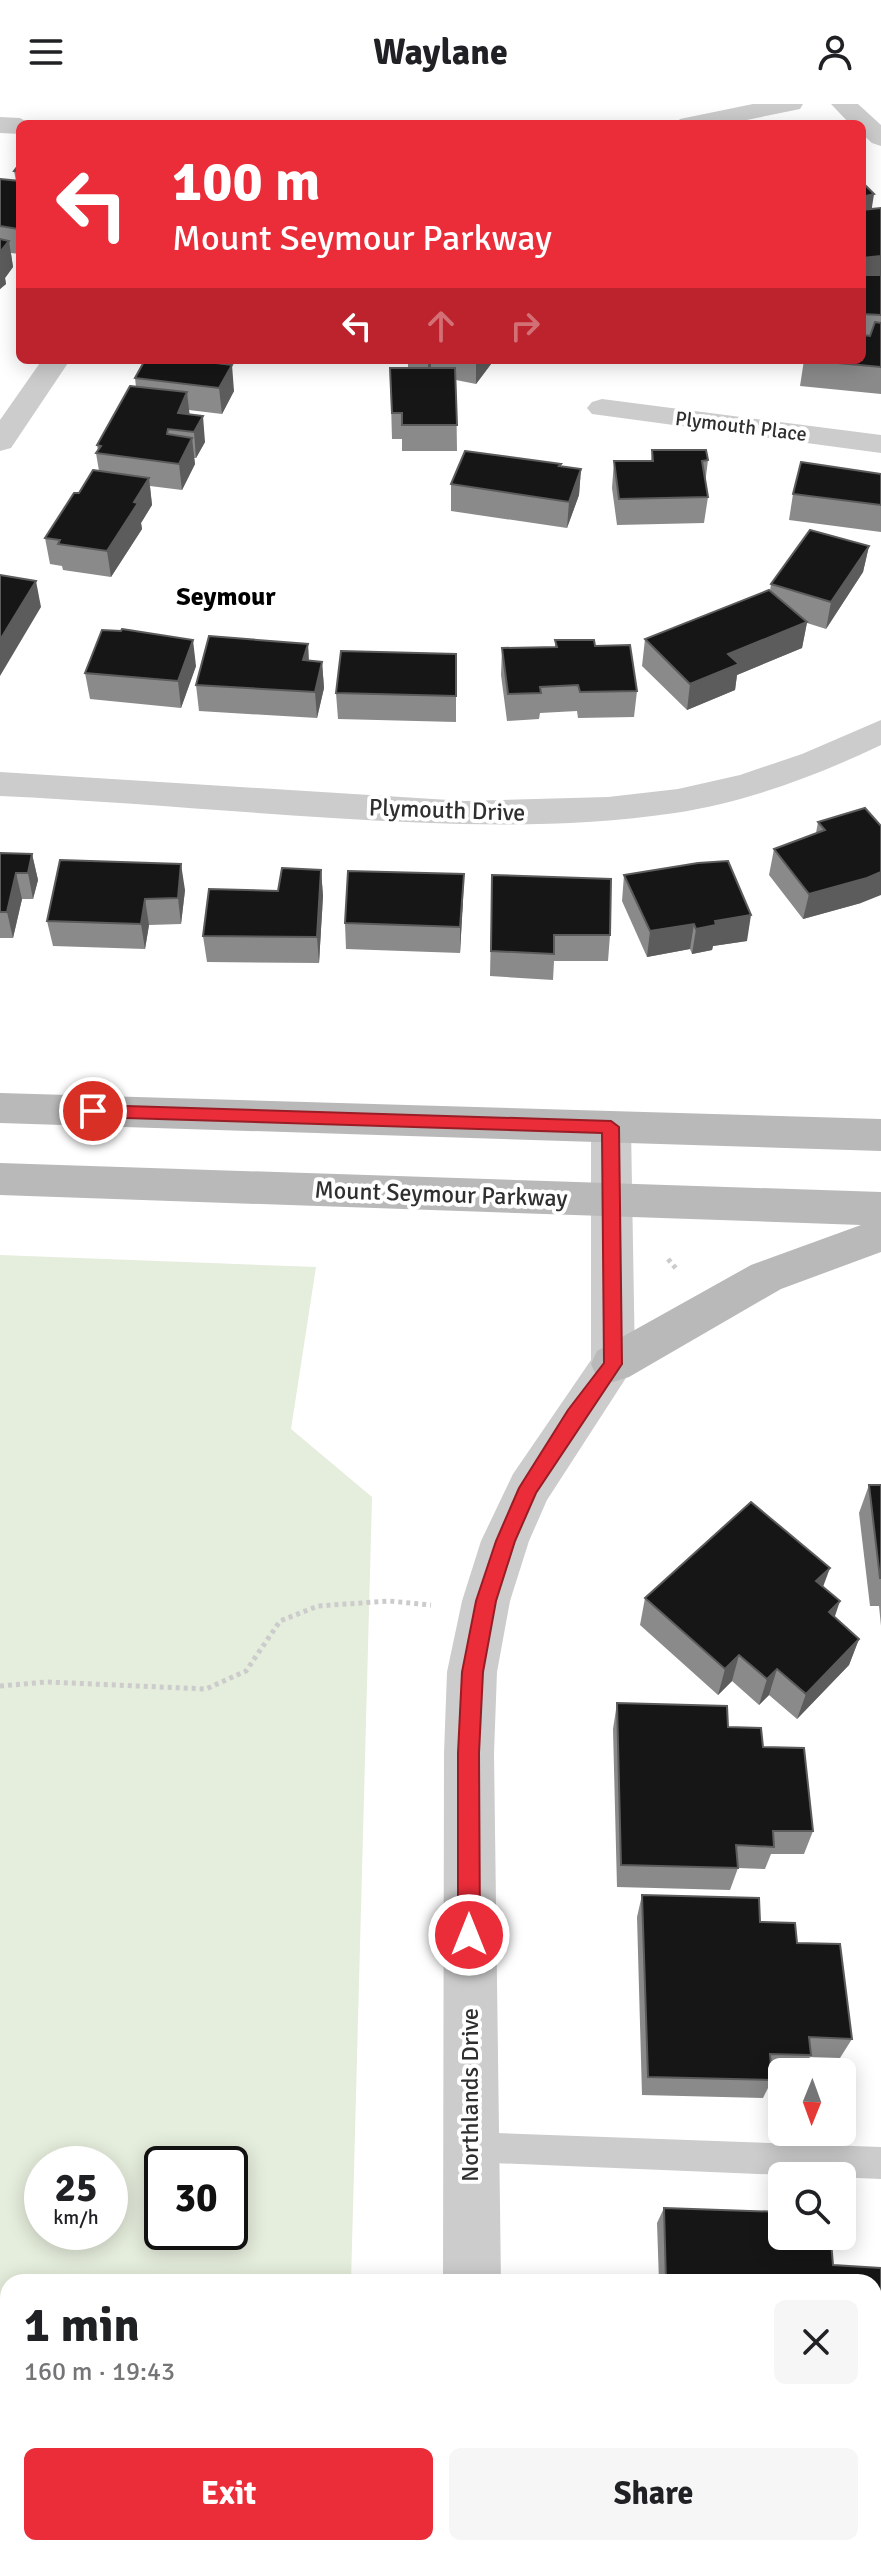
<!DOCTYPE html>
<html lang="en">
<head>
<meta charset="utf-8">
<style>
	body { margin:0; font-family:Signika,sans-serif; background:#f6f6f6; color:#202124; height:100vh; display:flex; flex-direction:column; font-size:30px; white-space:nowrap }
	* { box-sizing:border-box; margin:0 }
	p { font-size:26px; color:#757577 }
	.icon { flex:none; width:44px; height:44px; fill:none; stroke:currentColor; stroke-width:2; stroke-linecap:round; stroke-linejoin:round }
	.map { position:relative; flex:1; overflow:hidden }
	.drawer { position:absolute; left:0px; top:2170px; width:882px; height:282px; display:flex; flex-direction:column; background:#fff; border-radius:24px 24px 0 0; box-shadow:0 4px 20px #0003 }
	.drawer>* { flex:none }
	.guide { position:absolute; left:16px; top:16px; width:850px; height:244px; border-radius:12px; box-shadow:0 4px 20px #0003; background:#eb2c39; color:#fff; overflow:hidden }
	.needle { width:52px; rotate:181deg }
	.buttons { position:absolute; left:768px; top:1954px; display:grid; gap:16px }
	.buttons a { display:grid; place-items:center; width:88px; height:88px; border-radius:12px; background:#fff; box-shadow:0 4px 20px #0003; font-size:40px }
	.speed { position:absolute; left:24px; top:2042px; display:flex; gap:16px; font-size:40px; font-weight:700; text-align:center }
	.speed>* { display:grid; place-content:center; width:104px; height:104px; border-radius:50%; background:#fff; box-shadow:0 4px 20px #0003; line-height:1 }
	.speed small { font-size:20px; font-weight:400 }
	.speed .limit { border:4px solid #111; border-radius:12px; background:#fff; color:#111 }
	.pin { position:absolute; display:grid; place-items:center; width:68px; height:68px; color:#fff; margin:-34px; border:4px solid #fff; border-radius:50%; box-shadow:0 2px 8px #0007 }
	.me { position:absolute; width:88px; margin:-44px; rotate:0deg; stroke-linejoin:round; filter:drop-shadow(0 0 6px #0008) }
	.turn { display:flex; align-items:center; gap:28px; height:168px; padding:0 24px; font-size:36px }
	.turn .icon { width:104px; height:104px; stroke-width:2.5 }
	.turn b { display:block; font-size:56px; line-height:68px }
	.lanes { display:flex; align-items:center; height:76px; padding:0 24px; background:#0003; justify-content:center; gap:40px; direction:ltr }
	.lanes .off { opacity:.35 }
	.round { display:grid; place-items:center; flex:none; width:84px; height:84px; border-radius:12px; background:#f6f6f6 }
	.overview { display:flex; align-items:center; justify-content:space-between; height:136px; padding:0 24px }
	h1 { font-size:48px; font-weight:700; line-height:60px }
	.primary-button { display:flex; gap:16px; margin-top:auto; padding:16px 24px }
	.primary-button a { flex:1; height:92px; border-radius:12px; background:#eb2c39; color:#fff; font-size:32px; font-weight:700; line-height:92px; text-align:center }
	.primary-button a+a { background:#f6f6f6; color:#202124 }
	header { display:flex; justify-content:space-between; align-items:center; height:104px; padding:0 24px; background:#fff; font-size:36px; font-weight:700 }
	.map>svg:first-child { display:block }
	.green { fill:#e5eddc; fill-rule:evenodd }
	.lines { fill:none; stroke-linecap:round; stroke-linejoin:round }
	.path { stroke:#ccc; stroke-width:5; stroke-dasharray:4 4; stroke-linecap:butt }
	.service { fill:#ccc; fill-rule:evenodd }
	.minor { fill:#ccc; fill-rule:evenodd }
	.tertiary { fill:#ccc; fill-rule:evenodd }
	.secondary { fill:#b9b9b9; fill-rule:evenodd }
	.wall { fill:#8a8a8a }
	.shaded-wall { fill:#5c5c5c }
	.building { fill:#161616; stroke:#5c5c5c; stroke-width:2 }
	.route { fill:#eb2c39; stroke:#991d25; stroke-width:2 }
	.labels { text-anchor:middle; stroke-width:8; stroke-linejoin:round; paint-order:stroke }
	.far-street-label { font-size:20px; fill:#2f2f2f; stroke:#fff }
	.street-label { font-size:24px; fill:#2f2f2f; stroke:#fff }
	.far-district-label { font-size:26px; font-weight:bold; fill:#000; stroke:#fff }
</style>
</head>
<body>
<header><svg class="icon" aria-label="menu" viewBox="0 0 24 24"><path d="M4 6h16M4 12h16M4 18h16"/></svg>Waylane<svg class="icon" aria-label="person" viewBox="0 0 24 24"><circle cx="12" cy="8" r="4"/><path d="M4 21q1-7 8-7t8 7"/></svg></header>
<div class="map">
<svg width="881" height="2451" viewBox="0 0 881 2451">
	<rect width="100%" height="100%" fill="#fff"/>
	<path class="green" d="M0 1151 316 1163 291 1325 372 1393 351 2178H8V2444H343V2451H0ZM42 2060H110V2128H42ZM162 2060H230V2128H162Z"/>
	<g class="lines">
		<g class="path">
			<path d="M668 1155 678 1167"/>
			<path d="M0 1582 47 1578 206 1585 246 1567 280 1517 318 1502 389 1497 431 1501"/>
		</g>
		<path class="service" d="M470 2028 881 2043V2075L470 2058 459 2054 455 2043 459 2032Z"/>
		<g class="minor">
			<path d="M753 0H803L800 5 727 20H676L680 15Z"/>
			<path d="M0 13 20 14 31 20H20V30L0 29Z"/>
			<path d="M42 256H70L11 344 0 347V316Z"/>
			<path d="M602 295 881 331V349L592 310 587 304 592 298Z"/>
			<path d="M611 1007 625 1012 631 1023 635 1260 547 1396 529 1437 510 1497 497 1568 494 1649 501 2178H443L444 1649 447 1568 462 1497 481 1437 513 1370 591 1256V1023L597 1012Z"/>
			<path d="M445 2444H507L508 2451H444Z"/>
		</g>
		<g class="tertiary">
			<path d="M831 0H858L881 21V42L872 39 862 30V20H850Z"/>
			<path d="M881 616V641C816 672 747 698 675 709 561 726 446 721 332 714 221 707 111 697 0 692V668L465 697 608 693 678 685 740 671 802 650Z"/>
		</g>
		<g class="secondary">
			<path d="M0 989 881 1015V1047L0 1019Z"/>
			<path d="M0 1059 881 1088V1148L781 1185 629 1273 613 1278 597 1273 591 1260 597 1247 751 1161 861 1121 0 1091Z"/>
		</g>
	</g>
	<g class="wall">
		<path d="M20 59V150L11 149 13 163 5 174 6 180 0 185V75L16 77 14 67Z"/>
		<path d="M862 78 872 105 881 104V290L800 282 804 256H862Z"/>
		<path d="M145 256H228L225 260 234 287 222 310 189 306V310L205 338 196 354H194L195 360 182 386 150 382 152 401 141 419 142 425 111 473 63 466 62 462 50 460 45 434 79 389 99 367 96 349 98 347 97 341 136 283 135 274Z"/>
		<path d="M408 256H494L476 280 456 276 457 347H402V335H392L390 264H408Z"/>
		<path d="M652 346 708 356 705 380 708 393 704 419 617 421 612 384 614 357H651Z"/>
		<path d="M581 365 579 391 567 424 451 407V380Z"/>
		<path d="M881 370V428L789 416 793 390Z"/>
		<path d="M869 442 863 468 826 525 807 519 802 544 737 571 735 586 687 606 642 562 645 535 770 487 771 480Z"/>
		<path d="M555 536 595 542 637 587 634 613 578 614 577 607 540 609 539 615 507 617 501 571 502 544 555 543Z"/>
		<path d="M308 540 309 557 322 558 324 584 317 614 199 607 196 581Z"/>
		<path d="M456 550V618L338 615 336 589Z"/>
		<path d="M196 562 181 604 90 595 85 569Z"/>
		<path d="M865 704 861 799 803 815 769 771 774 745 816 729 818 718Z"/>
		<path d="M0 749 32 750 38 776 33 795H22L13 834H0Z"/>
		<path d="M321 766 323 792 319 859 207 858 203 832 278 787Z"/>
		<path d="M492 771 610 831 608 857H554L553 876 490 872Z"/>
		<path d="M624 771 747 837 713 842 712 846 692 850 690 845 647 853 622 797Z"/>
		<path d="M185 786 181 820 149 821 145 845 53 842 47 817Z"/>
		<path d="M463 796 460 849 346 845 345 819Z"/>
		<path d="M869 1381H881V1522L879 1502H870L859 1409Z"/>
		<path d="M823 1483 834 1513 859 1535 849 1561 797 1615 769 1591 759 1601 732 1577 718 1591 640 1521 645 1494Z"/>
		<path d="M617 1599 728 1623 763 1643 813 1727 804 1750H771L765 1765 738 1764 730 1786 617 1783 613 1625Z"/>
		<path d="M642 1791 760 1818 797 1839 852 1935 840 1954 810 1953 801 1968 772 1969V1976L763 1994 642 1991 637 1813Z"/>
		<path d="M664 2104 792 2136 833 2161 881 2164V2287L874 2286V2178H659L657 2119Z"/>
		<path d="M698 2444H874L881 2451H699Z"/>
	</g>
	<g class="shaded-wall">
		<path d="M874 90 870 116 862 117V93Z"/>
		<path d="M9 137 13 163 5 174 6 180 0 185V148Z"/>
		<path d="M881 152V177L862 180V154Z"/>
		<path d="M210 256H228L211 284 208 258Z"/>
		<path d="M428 256H431V271L428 274Z"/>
		<path d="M476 256H494L476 280Z"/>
		<path d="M232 261 234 287 222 310 219 284Z"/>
		<path d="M187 288 190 314 178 309Z"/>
		<path d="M203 312 205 338 196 354 194 328Z"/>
		<path d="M192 334 195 360 182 386 179 360Z"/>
		<path d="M581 365 579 391 567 424 569 398Z"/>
		<path d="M149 374 152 401 141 419 142 425 111 473 107 447Z"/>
		<path d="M869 442 863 468 826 525 831 498Z"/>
		<path d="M36 477 41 503 0 572V536Z"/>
		<path d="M807 518 802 544 737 571 735 586 687 606 690 580 728 550Z"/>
		<path d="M193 536 196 562 181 604 178 577Z"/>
		<path d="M308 540 309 566 303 556Z"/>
		<path d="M322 558 324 584 317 614 315 588Z"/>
		<path d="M32 750 38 776 33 795 28 769Z"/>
		<path d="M181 760 185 786 181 820 178 794Z"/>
		<path d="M321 766 323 792 319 859 317 833Z"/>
		<path d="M881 768V791L861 799 803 815 809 790Z"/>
		<path d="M16 769 22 795 13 834 7 808Z"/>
		<path d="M464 770 463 796 460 849V823Z"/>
		<path d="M145 795 149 821 145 845 141 820Z"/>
		<path d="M751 811 747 837 713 842 712 846 692 850 696 825 715 817Z"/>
		<path d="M694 820 690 845 647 853 650 827Z"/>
		<path d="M830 1464 820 1491 816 1477Z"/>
		<path d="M840 1497 831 1524 829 1508Z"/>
		<path d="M859 1535 849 1561 797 1615 806 1590Z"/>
		<path d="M739 1551 732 1577 718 1591 725 1565Z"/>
		<path d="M777 1565 769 1591 759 1601 767 1575Z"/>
	</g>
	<g class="building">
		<path d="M20 59V68L14 67Z"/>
		<path d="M0 75 20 77V122L18 125 0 122Z"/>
		<path d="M862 78 874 90 862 93Z"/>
		<path d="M881 104V152L862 154V106Z"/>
		<path d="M0 135 9 137 0 148Z"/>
		<path d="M862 171H881V211L862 210Z"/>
		<path d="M875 218 881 219V263L805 256H862V231L870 232Z"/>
		<path d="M145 256H210L208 258 232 261 219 284 135 274Z"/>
		<path d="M390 264H455L457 321H402V309H392Z"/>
		<path d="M130 282 187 288 178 309 203 312 194 328 168 325 167 330 192 334 179 360 96 349 101 342 97 341Z"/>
		<path d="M652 346H706L708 356 702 357 708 393 619 395 614 357H653Z"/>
		<path d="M465 347 561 360 559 362 581 365 569 398 451 380Z"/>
		<path d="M801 358 881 370V401L793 390Z"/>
		<path d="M93 366 149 374 134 398 138 399 107 447 58 440 60 436 45 434 74 389H79Z"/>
		<path d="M810 426 869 442 831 498 771 480Z"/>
		<path d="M0 471 36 477 0 536Z"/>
		<path d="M769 486 807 518 728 550 739 560 690 580 645 535Z"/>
		<path d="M122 525 193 536 178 577 85 569 102 526 121 527Z"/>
		<path d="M209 532 308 540 303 556 322 558 315 588 196 581Z"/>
		<path d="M555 536H594L595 542 630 541 637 587 580 588 578 581 540 583 541 589 508 590 502 544 557 543Z"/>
		<path d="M341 547 456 550V592L336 589Z"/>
		<path d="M865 704 881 722V768L867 774 809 790 774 745 825 726 818 718Z"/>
		<path d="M0 749 32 750 28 769H16L7 808H0Z"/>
		<path d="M60 756 181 760 178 794 145 795 141 820 47 817Z"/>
		<path d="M728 757 751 811 715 817 716 821 696 825 694 820 650 827 624 771 698 759Z"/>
		<path d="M282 764 321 766 317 833 203 832 209 785 278 787Z"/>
		<path d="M348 767 464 770 460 823 345 819Z"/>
		<path d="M492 771 611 775 610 831H554V850L491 847Z"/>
		<path d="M869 1381H881V1474H880Z"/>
		<path d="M751 1398 830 1464 816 1477 840 1497 829 1508 859 1535 806 1590 777 1565 767 1575 739 1551 725 1565 645 1494Z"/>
		<path d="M617 1599 727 1602 728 1623 761 1624 763 1643 804 1644 813 1727H773L774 1743 736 1741 738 1764 621 1761Z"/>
		<path d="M642 1791 759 1794 760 1818 795 1819 797 1839 840 1840 852 1935 809 1933 811 1951 770 1950 772 1976 648 1973Z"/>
		<path d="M664 2104 782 2108V2132H792V2136L831 2137 833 2161 881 2164V2276H874V2178H666Z"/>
		<path d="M874 2394 881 2395V2451H707V2444H874Z"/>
	</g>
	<path class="route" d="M93 1001 611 1017 619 1023 622 1260 536 1389 515 1437 496 1497 483 1568 479 1649 480 1831 477 1839 469 1842 461 1839 458 1831V1649L462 1568 476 1497 496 1437 519 1384 568 1306 604 1259 602 1029 93 1013 84 1007Z"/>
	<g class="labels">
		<g class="far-street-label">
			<text transform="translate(741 322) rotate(7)" y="7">Plymouth Place</text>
		</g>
		<g class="street-label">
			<text transform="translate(447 706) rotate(2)" y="8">Plymouth Drive</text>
			<text transform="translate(441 1090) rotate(2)" y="8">Mount Seymour Parkway</text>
			<text transform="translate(470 1991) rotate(-90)" y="8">Northlands Drive</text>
		</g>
		<g class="far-district-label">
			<text x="226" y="501">Seymour</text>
		</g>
	</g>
</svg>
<div class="buttons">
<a><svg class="needle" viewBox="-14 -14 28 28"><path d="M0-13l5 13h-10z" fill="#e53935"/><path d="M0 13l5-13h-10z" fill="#757577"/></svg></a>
<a><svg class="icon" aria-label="search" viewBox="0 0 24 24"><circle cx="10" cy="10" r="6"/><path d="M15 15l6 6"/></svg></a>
</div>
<div class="speed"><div>25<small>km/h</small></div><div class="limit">30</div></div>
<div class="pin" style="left:93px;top:1007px;background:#d93025"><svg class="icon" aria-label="arrive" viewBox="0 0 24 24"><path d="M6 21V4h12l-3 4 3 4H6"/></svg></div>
<svg class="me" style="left:469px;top:1831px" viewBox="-20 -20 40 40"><circle r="17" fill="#eb2c39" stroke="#fff" stroke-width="3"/><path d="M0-11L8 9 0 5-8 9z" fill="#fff"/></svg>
<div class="guide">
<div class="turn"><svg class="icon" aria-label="left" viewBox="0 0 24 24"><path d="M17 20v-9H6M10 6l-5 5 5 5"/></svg><div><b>100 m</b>Mount Seymour Parkway</div></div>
<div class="lanes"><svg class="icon" aria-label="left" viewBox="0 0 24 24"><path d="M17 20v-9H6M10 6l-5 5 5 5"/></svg><svg class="icon off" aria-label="ahead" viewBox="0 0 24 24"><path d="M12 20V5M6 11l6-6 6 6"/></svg><svg class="icon off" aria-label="right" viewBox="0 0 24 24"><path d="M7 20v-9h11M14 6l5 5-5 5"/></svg></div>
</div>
<section class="drawer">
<div class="overview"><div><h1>1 min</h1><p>160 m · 19:43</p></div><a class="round"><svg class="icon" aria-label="close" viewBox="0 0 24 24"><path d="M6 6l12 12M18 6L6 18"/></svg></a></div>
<div class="primary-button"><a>Exit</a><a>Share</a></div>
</section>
</div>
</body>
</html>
